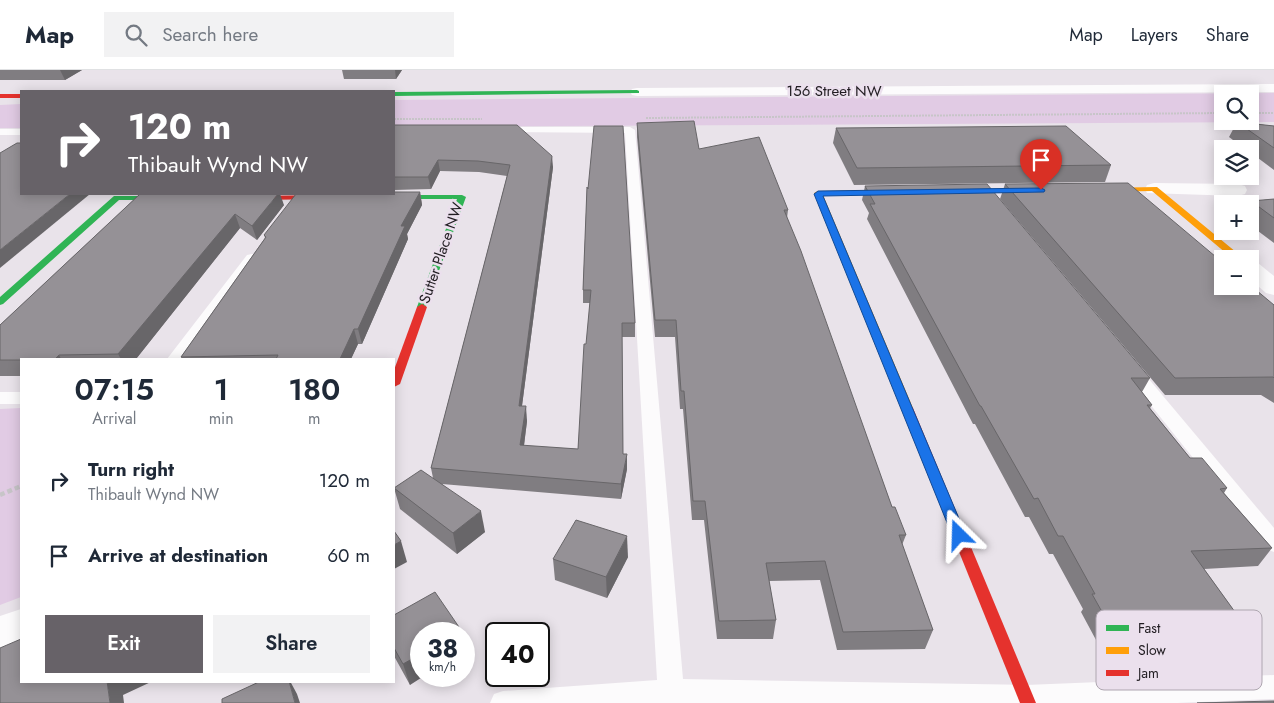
<!DOCTYPE html>
<html lang="en">
<head>
<meta charset="utf-8">
<style>
	body { margin:0; font-family:Jost,sans-serif; background:#f2f2f3; color:#1f2937; height:100vh; display:flex; flex-direction:column; font-size:19px; white-space:nowrap }
	* { box-sizing:border-box; margin:0 }
	p { font-size:16px; color:#747a83 }
	.icon { flex:none; width:28px; height:28px; fill:none; stroke:currentColor; stroke-width:2; stroke-linecap:round; stroke-linejoin:round }
	.map { position:relative; flex:1; overflow:hidden }
	.panel { position:absolute; left:20px; top:288px; width:375px; height:325px; display:flex; flex-direction:column; background:#fff; border-radius:0px; box-shadow:0 2px 12px #0003 }
	.panel>* { flex:none }
	.banner { position:absolute; left:20px; top:20px; width:375px; height:105px; border-radius:0px; box-shadow:0 2px 12px #0003; background:#676268; color:#fff; overflow:hidden }
	.buttons { position:absolute; left:1214px; top:15px; display:grid; gap:10px }
	.buttons a { display:grid; place-items:center; width:45px; height:45px; border-radius:0px; background:#fff; box-shadow:0 2px 12px #0003; font-size:25px }
	.speed { position:absolute; left:410px; top:552px; display:flex; gap:10px; font-size:25px; font-weight:700; text-align:center }
	.speed>* { display:grid; place-content:center; width:65px; height:65px; border-radius:50%; background:#fff; box-shadow:0 2px 12px #0003; line-height:1 }
	.speed small { font-size:12px; font-weight:400 }
	.speed .limit { border:2px solid #111; border-radius:8px; background:#fff; color:#111 }
	.pin { position:absolute; display:grid; place-items:center; width:42px; height:42px; color:#fff; margin:-51px -21px; border-radius:50% 50% 50% 0; rotate:-45deg; box-shadow:0 0 5px #0007 }
	.pin .icon { rotate:45deg }
	.me { position:absolute; width:55px; margin:-28px; rotate:338deg; stroke-linejoin:round; filter:drop-shadow(0 0 4px #0008) }
	.turn { display:flex; align-items:center; gap:18px; height:105px; padding:0 25px; font-size:22px }
	.turn .icon { width:65px; height:65px; stroke-width:2.5 }
	.turn b { display:block; font-size:35px; line-height:42px }
	.eta { display:flex; justify-content:space-evenly; align-items:center; height:85px; text-align:center }
	.eta b { font-size:30px; font-weight:600; line-height:35px }
	.cta { display:flex; gap:10px; margin-top:auto; padding:10px 25px }
	.cta a { flex:1; height:58px; border-radius:0px; background:#676268; color:#fff; font-size:20px; font-weight:600; line-height:58px; text-align:center }
	.cta a+a { background:#f2f2f3; color:#1f2937 }
	ul { padding:0; list-style:none }
	li { display:flex; align-items:center; gap:15px; height:75px; padding:0 25px }
	li div { flex:1 }
	li b { display:block; font-size:19px }
	li em { font-style:normal }
	header { display:flex; align-items:center; gap:30px; box-sizing:border-box; height:70px; padding:0 25px; background:#fff; border-bottom:1px solid #e0e1e3 }
	header strong { font-size:24px }
	nav { display:flex; gap:28px; margin-inline-start:auto; font-size:18px }
	.search { width:350px; height:45px; background:#f2f2f3; display:flex; align-items:center; gap:12px; box-sizing:border-box; padding:0 18px; border-radius:0px; color:#747a83; font-size:19px }
	.map>svg:first-child { display:block }
	.green { fill:#e1cbe4; fill-rule:evenodd }
	.lines { fill:none; stroke-linecap:round; stroke-linejoin:round }
	.path-far1 { stroke:#c7c5c8; stroke-width:2; stroke-dasharray:2 1; stroke-linecap:butt }
	.path { stroke:#c7c5c8; stroke-width:4.5; stroke-dasharray:5 3; stroke-linecap:butt }
	.lane { fill:#fcfbfc; fill-rule:evenodd }
	.street { fill:#fcfbfc; fill-rule:evenodd }
	.fast { fill:#30b455; fill-rule:evenodd }
	.slow { fill:#ff9f0a; fill-rule:evenodd }
	.jam { fill:#e5322d; fill-rule:evenodd }
	.wall { fill:#807d81 }
	.shaded-wall { fill:#686669 }
	.building { fill:#959196; stroke:#686669 }
	.route { fill:#1a73e8; stroke:#114b97 }
	.labels { text-anchor:middle; stroke-width:5; stroke-linejoin:round; paint-order:stroke }
	.far-street-label { font-size:15px; fill:#211d22; stroke:#ebe0ed }
	.key { fill:#ebe0ed; stroke:#aea6b0; stroke-width:1 }
	.key-label { font-size:14px; fill:#211d22 }
</style>
</head>
<body>
<header>
<strong>Map</strong>
<div class="search"><svg class="icon" aria-label="search" viewBox="0 0 24 24"><circle cx="10" cy="10" r="6"/><path d="M15 15l6 6"/></svg>Search here</div>
<nav><a>Map</a><a>Layers</a><a>Share</a></nav>
</header>
<div class="map">
<svg width="1274" height="633" viewBox="0 0 1274 633">
	<rect width="100%" height="100%" fill="#e9e3ea"/>
	<g class="green">
		<path d="M1274 23V52L394 57V30ZM1222 24H1250V51H1222Z"/>
		<path d="M21 34V58H0V35Z"/>
		<path d="M21 338V527L0 535V339Z"/>
	</g>
	<g class="lines">
		<g class="path-far1">
			<path d="M1250 43H1274"/>
			<path d="M646 48 1222 43"/>
			<path d="M394 49H482"/>
		</g>
		<path class="path" d="M0 425 21 416"/>
		<g class="lane">
			<path d="M502 57H630L635 60 683 609 1026 615 1274 605V629L1177 633H490L494 624 503 621 657 610 625 63 498 62 497 60 498 58Z"/>
			<rect x="0" y="59" width="21" height="6"/>
			<path d="M252 184 259 188 184 289H167L247 185Z"/>
			<path d="M1131 294 1137 295 1274 458V482L1266 479 1125 303 1122 299 1125 295Z"/>
			<rect x="0" y="322" width="21" height="12"/>
		</g>
		<g class="street">
			<path d="M1274 14V22L637 26 632 25 630 22 632 19 637 18Z"/>
			<path d="M1154 113 1238 114 1245 116 1247 120 1245 124 1238 126 1147 123 1145 119 1147 115Z"/>
			<path d="M1250 191 1258 193 1274 206V225L1266 223 1250 209Z"/>
			<path d="M21 539V572L0 580V546Z"/>
		</g>
		<g class="fast">
			<path d="M637 20 639 21V23L394 26V22Z"/>
			<path d="M381 125H462L466 127 425 239H419L417 237 457 129H381Z"/>
			<path d="M114 126H174L178 128 174 130H119L3 234 0 235V227Z"/>
		</g>
		<g class="slow">
			<path d="M1157 117 1242 187 1243 189H1233L1152 121 1098 122 1094 120 1098 118Z"/>
			<path d="M1040 118H1043V122L955 124 951 122 955 120Z"/>
			<path d="M902 120 906 122 905 124 823 125 913 338 907 342 901 338 814 123 818 121Z"/>
		</g>
		<g class="jam">
			<rect x="0" y="24" width="21" height="4"/>
			<path d="M331 125H334V129L244 130 240 128 244 126Z"/>
			<path d="M422 234 427 237 400 314 394 317V300L417 237Z"/>
			<path d="M907 334 913 338 1036 633H1020L901 338Z"/>
		</g>
	</g>
	<g class="wall">
		<path d="M0 0H82L65 10H0Z"/>
		<path d="M342 0H402L396 9H344Z"/>
		<path d="M1237 52 1274 56V100L1250 82V79H1245L1229 67Z"/>
		<path d="M637 53 699 79 788 140 787 148 892 437 906 465 902 475 933 560 925 579 837 580 820 510 769 511 776 550 773 569H717L704 450H692L683 339H680L675 267H655L637 67Z"/>
		<path d="M394 55 553 97 522 336 527 351 524 376 578 379 590 233H583V220L587 117 635 253V267H622L623 384 627 399 621 429 442 414 485 462 457 484 400 439 394 418 433 408 431 398 507 106 479 102 440 101 431 119 394 120Z"/>
		<path d="M836 58 1111 95 1105 112 854 115 833 73Z"/>
		<path d="M1005 114 1274 235V333L1261 325H1165L1000 129Z"/>
		<path d="M865 116 1150 308 1142 322 1152 335 1150 338 1190 388 1227 418 1224 423 1272 478 1258 496 1204 499 1248 560 1232 578 1140 580 1138 583H1103L1081 542 1083 539 1053 484H1049L1029 447H1025L975 354H973L867 149 869 143 862 130Z"/>
		<path d="M420 122 422 135 407 164 408 169 362 274H358L351 289H182L181 287 265 168 264 165Z"/>
		<path d="M140 124 284 135 257 170 240 158 136 289H21V306H0V255Z"/>
		<path d="M1274 129V173L1250 155V134H1249L1251 131Z"/>
		<path d="M628 487 607 528 555 510 553 489Z"/>
		<path d="M394 545 461 560 462 564H421L410 615 394 586Z"/>
	</g>
	<g class="shaded-wall">
		<path d="M60 0H82L65 10Z"/>
		<path d="M395 0H402L396 9Z"/>
		<path d="M552 86 553 97 520 351 519 336Z"/>
		<path d="M438 90 440 101 431 119 428 107Z"/>
		<path d="M420 122 422 135 407 164 408 169 362 274 358 259 401 156Z"/>
		<path d="M70 124H90L0 198V180Z"/>
		<path d="M278 124H280L284 135 257 170 252 156Z"/>
		<path d="M235 144 240 158 136 289H121L118 284Z"/>
		<path d="M354 259 358 274 351 289H340Z"/>
		<path d="M59 285 61 289H55Z"/>
		<path d="M526 336 527 351 522 390 520 375Z"/>
		<path d="M627 384V399L621 429V414Z"/>
		<path d="M481 441 485 462 457 484 453 463Z"/>
		<path d="M627 466 628 487 607 528 606 507Z"/>
		<path d="M401 471 407 492 394 499V475Z"/>
		<path d="M461 560 462 564H455Z"/>
		<path d="M464 573 466 581 464 582Z"/>
		<path d="M421 584V606H424L410 615 403 594Z"/>
		<path d="M107 611H153L123 625 124 633H110Z"/>
		<path d="M289 611H290L297 624 300 633H295Z"/>
	</g>
	<g class="building">
		<path d="M694 51 699 79 759 67 788 140H784L801 181 892 437H895L906 465H899L933 560 843 562 825 491 766 493 776 550 719 551 705 431H693L684 321H681L676 250H655L637 53Z"/>
		<path d="M1237 52 1274 56V78Z"/>
		<path d="M394 55H517L552 86 519 336H526L520 375 578 379 584 274H586L591 220H583L587 117 588 119 594 56H623L635 253H622L623 384H627L621 414 431 398 510 95 478 91 438 90 428 107H394Z"/>
		<path d="M1066 56 1111 95 857 98 836 58Z"/>
		<path d="M17 73H21V124H70L0 180V83Z"/>
		<path d="M1128 113 1222 192V216H1250V215L1274 235V308L1273 307 1175 308 1005 114Z"/>
		<path d="M987 114 1150 308H1131L1152 335H1147L1190 388H1202L1227 418 1220 419 1272 478 1191 481 1248 560 1150 562 1152 564 1115 565 1092 524H1095L1063 466H1058L1038 428 1034 429 981 336H980L870 134H875L865 116Z"/>
		<path d="M394 122H420L401 156H405L358 259H354L340 289H276L278 285 181 287 266 167 264 165 296 124H394Z"/>
		<path d="M140 124H278L252 156 235 144 118 284 59 285 55 289H21V290H0V255Z"/>
		<path d="M1274 129V148L1251 131Z"/>
		<path d="M421 400 481 441 453 463 394 418Z"/>
		<path d="M576 450 627 466 606 507 553 489Z"/>
		<path d="M394 461 401 471 394 475Z"/>
		<path d="M435 522 461 560 455 564H421V584L403 594 394 578V545Z"/>
		<path d="M21 569V611H107L110 633H0V578Z"/>
		<path d="M261 611H289L295 633H222V629Z"/>
		<path d="M1274 631V633H1197Z"/>
	</g>
	<path class="route" d="M1041 118 1045 120 1044 122 823 126 966 465 964 469 959 471 954 469 952 465 814 124 818 121Z"/>
	<g class="labels">
		<g class="far-street-label">
			<text x="834" y="26">156 Street NW</text>
			<text transform="translate(441 183) rotate(-71)" y="5">Sutter Place NW</text>
		</g>
	</g>
	<rect x="1096" y="540" width="166" height="80" rx="8" class="key"/>
	<rect x="1106" y="555" width="23" height="6" fill="#30b455"/>
	<rect x="1106" y="577" width="23" height="7" fill="#ff9f0a"/>
	<rect x="1106" y="600" width="23" height="6" fill="#e5322d"/>
	<g class="key-label">
		<text x="1138" y="563">Fast</text>
		<text x="1138" y="585">Slow</text>
		<text x="1138" y="608">Jam</text>
	</g>
</svg>
<div class="buttons">
<a><svg class="icon" aria-label="search" viewBox="0 0 24 24"><circle cx="10" cy="10" r="6"/><path d="M15 15l6 6"/></svg></a>
<a><svg class="icon" aria-label="layers" viewBox="0 0 24 24"><path d="M12 4l9 5-9 5-9-5zM3 14l9 5 9-5"/></svg></a>
<a>+</a>
<a>−</a>
</div>
<div class="speed"><div>38<small>km/h</small></div><div class="limit">40</div></div>
<div class="pin" style="left:1041px;top:120px;background:#d93025"><svg class="icon" aria-label="arrive" viewBox="0 0 24 24"><path d="M6 21V4h12l-3 4 3 4H6"/></svg></div>
<svg class="me" style="left:959px;top:465px" viewBox="-20 -20 40 40"><path d="M0-17L14 15 0 8-14 15z" fill="#1a73e8" stroke="#fff" stroke-width="4"/></svg>
<div class="banner">
<div class="turn"><svg class="icon" aria-label="right" viewBox="0 0 24 24"><path d="M7 20v-9h11M14 6l5 5-5 5"/></svg><div><b>120 m</b>Thibault Wynd NW</div></div>
</div>
<section class="panel">
<div class="eta">
<div><b>07:15</b><p>Arrival</p></div>
<div><b>1</b><p>min</p></div>
<div><b>180</b><p>m</p></div>
</div>
<ul>
<li><svg class="icon" aria-label="right" viewBox="0 0 24 24"><path d="M7 20v-9h11M14 6l5 5-5 5"/></svg><div><b>Turn right</b><p>Thibault Wynd NW</p></div><em>120 m</em></li>
<li><svg class="icon" aria-label="arrive" viewBox="0 0 24 24"><path d="M6 21V4h12l-3 4 3 4H6"/></svg><div><b>Arrive at destination</b></div><em>60 m</em></li>
</ul>
<div class="cta"><a>Exit</a><a>Share</a></div>
</section>
</div>
</body>
</html>
